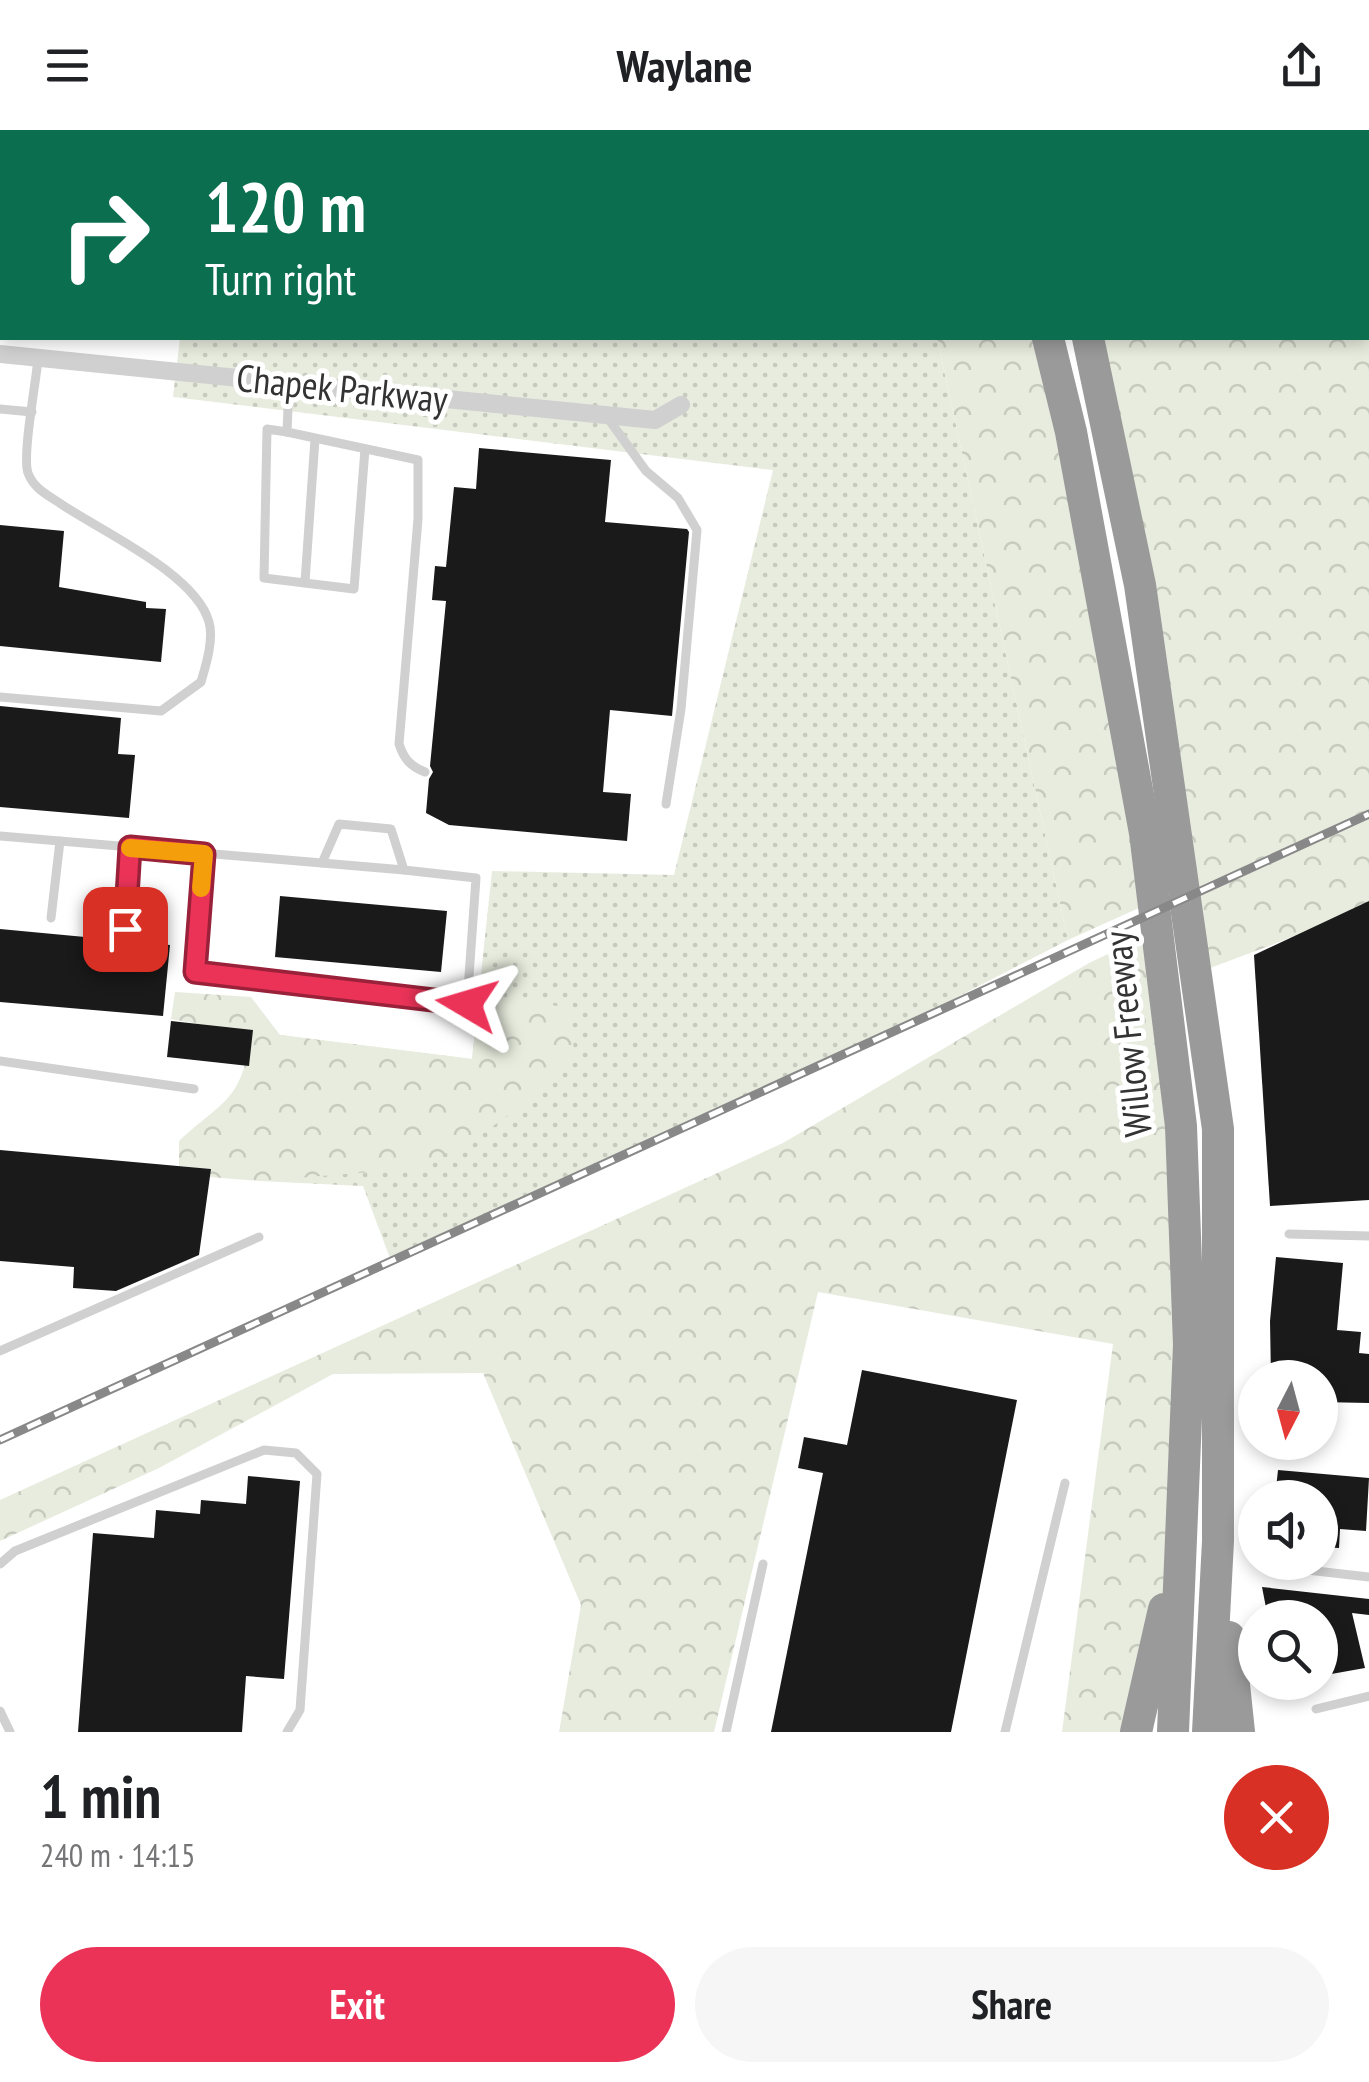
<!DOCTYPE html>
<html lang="en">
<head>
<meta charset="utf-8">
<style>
	body { margin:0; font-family:"PT Sans Narrow",sans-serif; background:#f6f6f6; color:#202124; height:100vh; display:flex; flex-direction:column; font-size:38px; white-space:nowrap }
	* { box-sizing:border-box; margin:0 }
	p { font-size:32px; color:#757577 }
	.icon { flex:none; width:55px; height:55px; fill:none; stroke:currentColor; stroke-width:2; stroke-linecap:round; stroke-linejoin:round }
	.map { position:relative; height:1602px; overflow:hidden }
	.details { display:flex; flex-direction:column; background:#fff; flex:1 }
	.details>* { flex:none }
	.banner { position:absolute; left:0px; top:0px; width:1370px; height:210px; box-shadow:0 5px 15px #0003; background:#0b6e4f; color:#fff; overflow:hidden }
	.needle { width:65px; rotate:186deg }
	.tools { position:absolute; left:1238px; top:1230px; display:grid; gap:20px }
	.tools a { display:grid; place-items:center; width:100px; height:100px; border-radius:50%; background:#fff; box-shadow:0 5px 15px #0003; font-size:50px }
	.pin { position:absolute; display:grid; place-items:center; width:85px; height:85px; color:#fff; margin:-42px; border-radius:20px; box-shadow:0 5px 15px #0006 }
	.me { position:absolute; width:110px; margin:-55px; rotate:277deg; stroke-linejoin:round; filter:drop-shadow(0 0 8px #0008) }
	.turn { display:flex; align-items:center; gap:35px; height:210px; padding:0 40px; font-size:45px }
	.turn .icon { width:130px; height:130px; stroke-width:2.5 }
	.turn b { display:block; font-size:70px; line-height:85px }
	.round { display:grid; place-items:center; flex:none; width:105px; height:105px; border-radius:52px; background:#f6f6f6 }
	.summary { display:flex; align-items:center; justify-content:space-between; height:170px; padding:0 40px }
	h1 { font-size:60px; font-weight:700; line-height:75px }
	.cta { display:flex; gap:20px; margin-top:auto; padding:20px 40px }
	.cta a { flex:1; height:115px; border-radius:60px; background:#eb3358; color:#fff; font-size:40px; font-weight:700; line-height:115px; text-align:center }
	.cta a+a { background:#f6f6f6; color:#202124 }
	header { display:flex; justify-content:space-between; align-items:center; height:130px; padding:0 40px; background:#fff; font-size:45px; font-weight:700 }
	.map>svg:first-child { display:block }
	.green { fill:url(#green-dots) }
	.forest { fill:url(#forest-crowns) }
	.building { fill:#1a1a1a }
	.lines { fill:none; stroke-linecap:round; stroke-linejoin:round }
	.lane { stroke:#d0d0d0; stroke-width:9 }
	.street { stroke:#d0d0d0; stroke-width:18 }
	.highway { stroke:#9a9a9a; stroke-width:32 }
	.rail-casing { stroke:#888; stroke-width:9 }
	.rail { stroke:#fff; stroke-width:5; stroke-dasharray:15; stroke-linecap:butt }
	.route-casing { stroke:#992139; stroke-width:25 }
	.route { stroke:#eb3358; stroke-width:18 }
	.slow { stroke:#f59e0b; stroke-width:18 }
	.labels { text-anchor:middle; stroke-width:10; stroke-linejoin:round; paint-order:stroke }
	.street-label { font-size:38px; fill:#333; stroke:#fff }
</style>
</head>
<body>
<header><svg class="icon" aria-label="menu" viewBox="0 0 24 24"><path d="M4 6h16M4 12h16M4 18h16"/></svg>Waylane<svg class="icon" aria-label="share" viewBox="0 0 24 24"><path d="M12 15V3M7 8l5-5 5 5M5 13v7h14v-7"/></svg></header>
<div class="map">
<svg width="1369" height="1602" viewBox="0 0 1369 1602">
	<defs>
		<pattern id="green-dots" width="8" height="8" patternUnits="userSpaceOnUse" patternTransform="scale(2.5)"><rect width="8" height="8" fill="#e7ecde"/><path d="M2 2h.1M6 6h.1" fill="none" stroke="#c7cbbf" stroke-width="1.8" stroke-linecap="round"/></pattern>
		<pattern id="forest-crowns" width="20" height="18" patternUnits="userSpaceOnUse" patternTransform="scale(2.5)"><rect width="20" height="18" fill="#e7ecde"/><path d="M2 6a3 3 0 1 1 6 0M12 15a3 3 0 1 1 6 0" fill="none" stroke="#c7cbbf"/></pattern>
	</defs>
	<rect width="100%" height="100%" fill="#fff"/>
	<g class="green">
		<path d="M201 0H862L863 2H201Z"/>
		<path d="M180 208H937L1068 810 874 910 391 1131 363 1056 259 1051 280 905 472 929 492 741 674 745 773 340 173 267Z"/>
	</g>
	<g class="forest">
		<path d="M1039 0H1369V778L1197 843 1088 208H1368V2Z"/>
		<path d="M937 208H1048L1150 773 1068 810Z"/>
		<path d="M1157 801 1184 1386 1136 1602H1062L1113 1214 818 1162 714 1602H559L581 1475 483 1243 333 1244 159 1338 0 1411V1370L783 1013 1089 833Z"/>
		<path d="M175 862 251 867 280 905 472 929 477 885C507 866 534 872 568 878L574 919 542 960 493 996 420 1038 259 1051 210 1047V1039L179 1036V1011C222 971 241 972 250 909L221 898 171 889Z"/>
	</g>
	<g class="building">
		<path d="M479 318 611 330 605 392 687 399 689 402 672 586 610 580 603 662 631 664 627 711 449 695 426 683 429 649 433 642 430 636 446 471 432 470 435 436 446 437 454 357 476 359Z"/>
		<path d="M0 395 64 401 59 457 146 472V478L166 479 161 532 0 516Z"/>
		<path d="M0 576 121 588 118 624 135 625 129 688 0 677Z"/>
		<path d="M280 766 447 781 441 842 275 827Z"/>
		<path d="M1369 771V1070L1270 1076 1254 825Z"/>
		<path d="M0 799 170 815 163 886 0 872Z"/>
		<path d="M171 891 253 900 249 936 167 927Z"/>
		<path d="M0 1020 211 1039 199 1125 116 1161 73 1158 74 1137 0 1131Z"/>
		<path d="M1276 1127 1343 1133 1337 1200 1361 1202 1359 1223 1369 1224V1273L1320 1272V1248H1271L1270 1191Z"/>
		<path d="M862 1240 1017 1270 951 1602H771L823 1343 798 1338 804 1307 847 1315Z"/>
		<path d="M1278 1340 1369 1348 1366 1401 1340 1399 1339 1418 1320 1417V1368H1275Z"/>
		<path d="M248 1346 300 1351 284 1549 246 1546 242 1602H78L93 1403 154 1408 156 1380 200 1384 201 1370 246 1374Z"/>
		<path d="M1262 1457 1369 1469V1485L1352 1483 1365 1538 1320 1546V1488H1268Z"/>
	</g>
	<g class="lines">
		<g class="lane">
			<path d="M148 2 149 0"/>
			<path d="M0 12H2"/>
			<path d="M289 254 287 302 418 330V389L399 614C404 629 410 636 425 642"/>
			<path d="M0 279 32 282"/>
			<path d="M607 287 646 341 678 368 697 400 681 579 666 674"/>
			<path d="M287 302 267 299 264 448 354 459 365 319"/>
			<path d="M305 452 315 309"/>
			<path d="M0 567 161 581 201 552C206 535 214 509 209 492 196 444 101 401 61 374 48 365 34 359 28 343 22 326 36 252 38 229"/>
			<path d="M0 706 322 733 339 694 391 699 404 740 476 748 467 874 195 842 204 724"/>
			<path d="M322 733 404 740"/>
			<path d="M51 788 60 711"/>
			<path d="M125 799 130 717"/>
			<path d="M0 931 194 959"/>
			<path d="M1289 1104 1369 1106"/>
			<path d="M0 1221 259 1107"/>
			<path d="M0 1434 15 1421 264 1320 296 1323 317 1344 300 1580 287 1602"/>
			<path d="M1272 1436 1369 1447"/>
			<path d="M1316 1579 1369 1566"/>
			<path d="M0 1581 10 1602"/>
			<path d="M726 1602 763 1434"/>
			<path d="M1005 1602 1065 1353"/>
		</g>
		<path class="street" d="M0 224 655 290 681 275"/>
		<g class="highway">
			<path d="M997 0 998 2"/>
			<path d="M1039 0 1040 2"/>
			<path d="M1048 208 1071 302 1145 703 1181 996 1189 1215 1173 1602"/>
			<path d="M1088 208 1140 455 1218 999V1411L1208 1602"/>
			<path d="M1229 1507 1239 1602"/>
			<path d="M1136 1602 1164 1479"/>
		</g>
		<g class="rail-casing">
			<path id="rail" d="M0 1310 1369 684"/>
		</g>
		<use href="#rail" class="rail"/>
	</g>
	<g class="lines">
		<g class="route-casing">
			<path id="route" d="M125 799 130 717 204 724 195 842 467 874"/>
		</g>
		<use href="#route" class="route"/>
		<path class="slow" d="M130 718 204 724 201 758"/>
	</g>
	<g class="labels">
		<g class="street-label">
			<text transform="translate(342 259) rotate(6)" y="13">Chapek Parkway</text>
			<text transform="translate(1128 904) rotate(-96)" y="13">Willow Freeway</text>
		</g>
	</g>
</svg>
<div class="tools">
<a><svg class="needle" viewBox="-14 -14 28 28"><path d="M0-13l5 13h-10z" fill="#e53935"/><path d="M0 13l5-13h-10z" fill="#757577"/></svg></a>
<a><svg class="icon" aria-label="sound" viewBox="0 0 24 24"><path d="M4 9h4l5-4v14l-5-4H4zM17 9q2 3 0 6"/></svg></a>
<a><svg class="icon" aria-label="search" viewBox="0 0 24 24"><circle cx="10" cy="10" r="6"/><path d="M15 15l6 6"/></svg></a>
</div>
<div class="pin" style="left:125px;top:799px;background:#d93025"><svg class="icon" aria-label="arrive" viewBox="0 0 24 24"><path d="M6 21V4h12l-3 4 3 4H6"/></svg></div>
<svg class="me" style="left:467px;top:874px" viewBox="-20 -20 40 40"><path d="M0-17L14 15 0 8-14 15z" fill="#eb3358" stroke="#fff" stroke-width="4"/></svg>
<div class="banner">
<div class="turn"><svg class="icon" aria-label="right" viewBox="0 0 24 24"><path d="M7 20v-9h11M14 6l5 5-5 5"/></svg><div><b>120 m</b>Turn right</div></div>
</div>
</div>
<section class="details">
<div class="summary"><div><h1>1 min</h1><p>240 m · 14:15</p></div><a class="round" style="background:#d93025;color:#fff"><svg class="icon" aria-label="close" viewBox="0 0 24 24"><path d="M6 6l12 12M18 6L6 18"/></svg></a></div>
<div class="cta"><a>Exit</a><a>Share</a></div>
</section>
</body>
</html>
